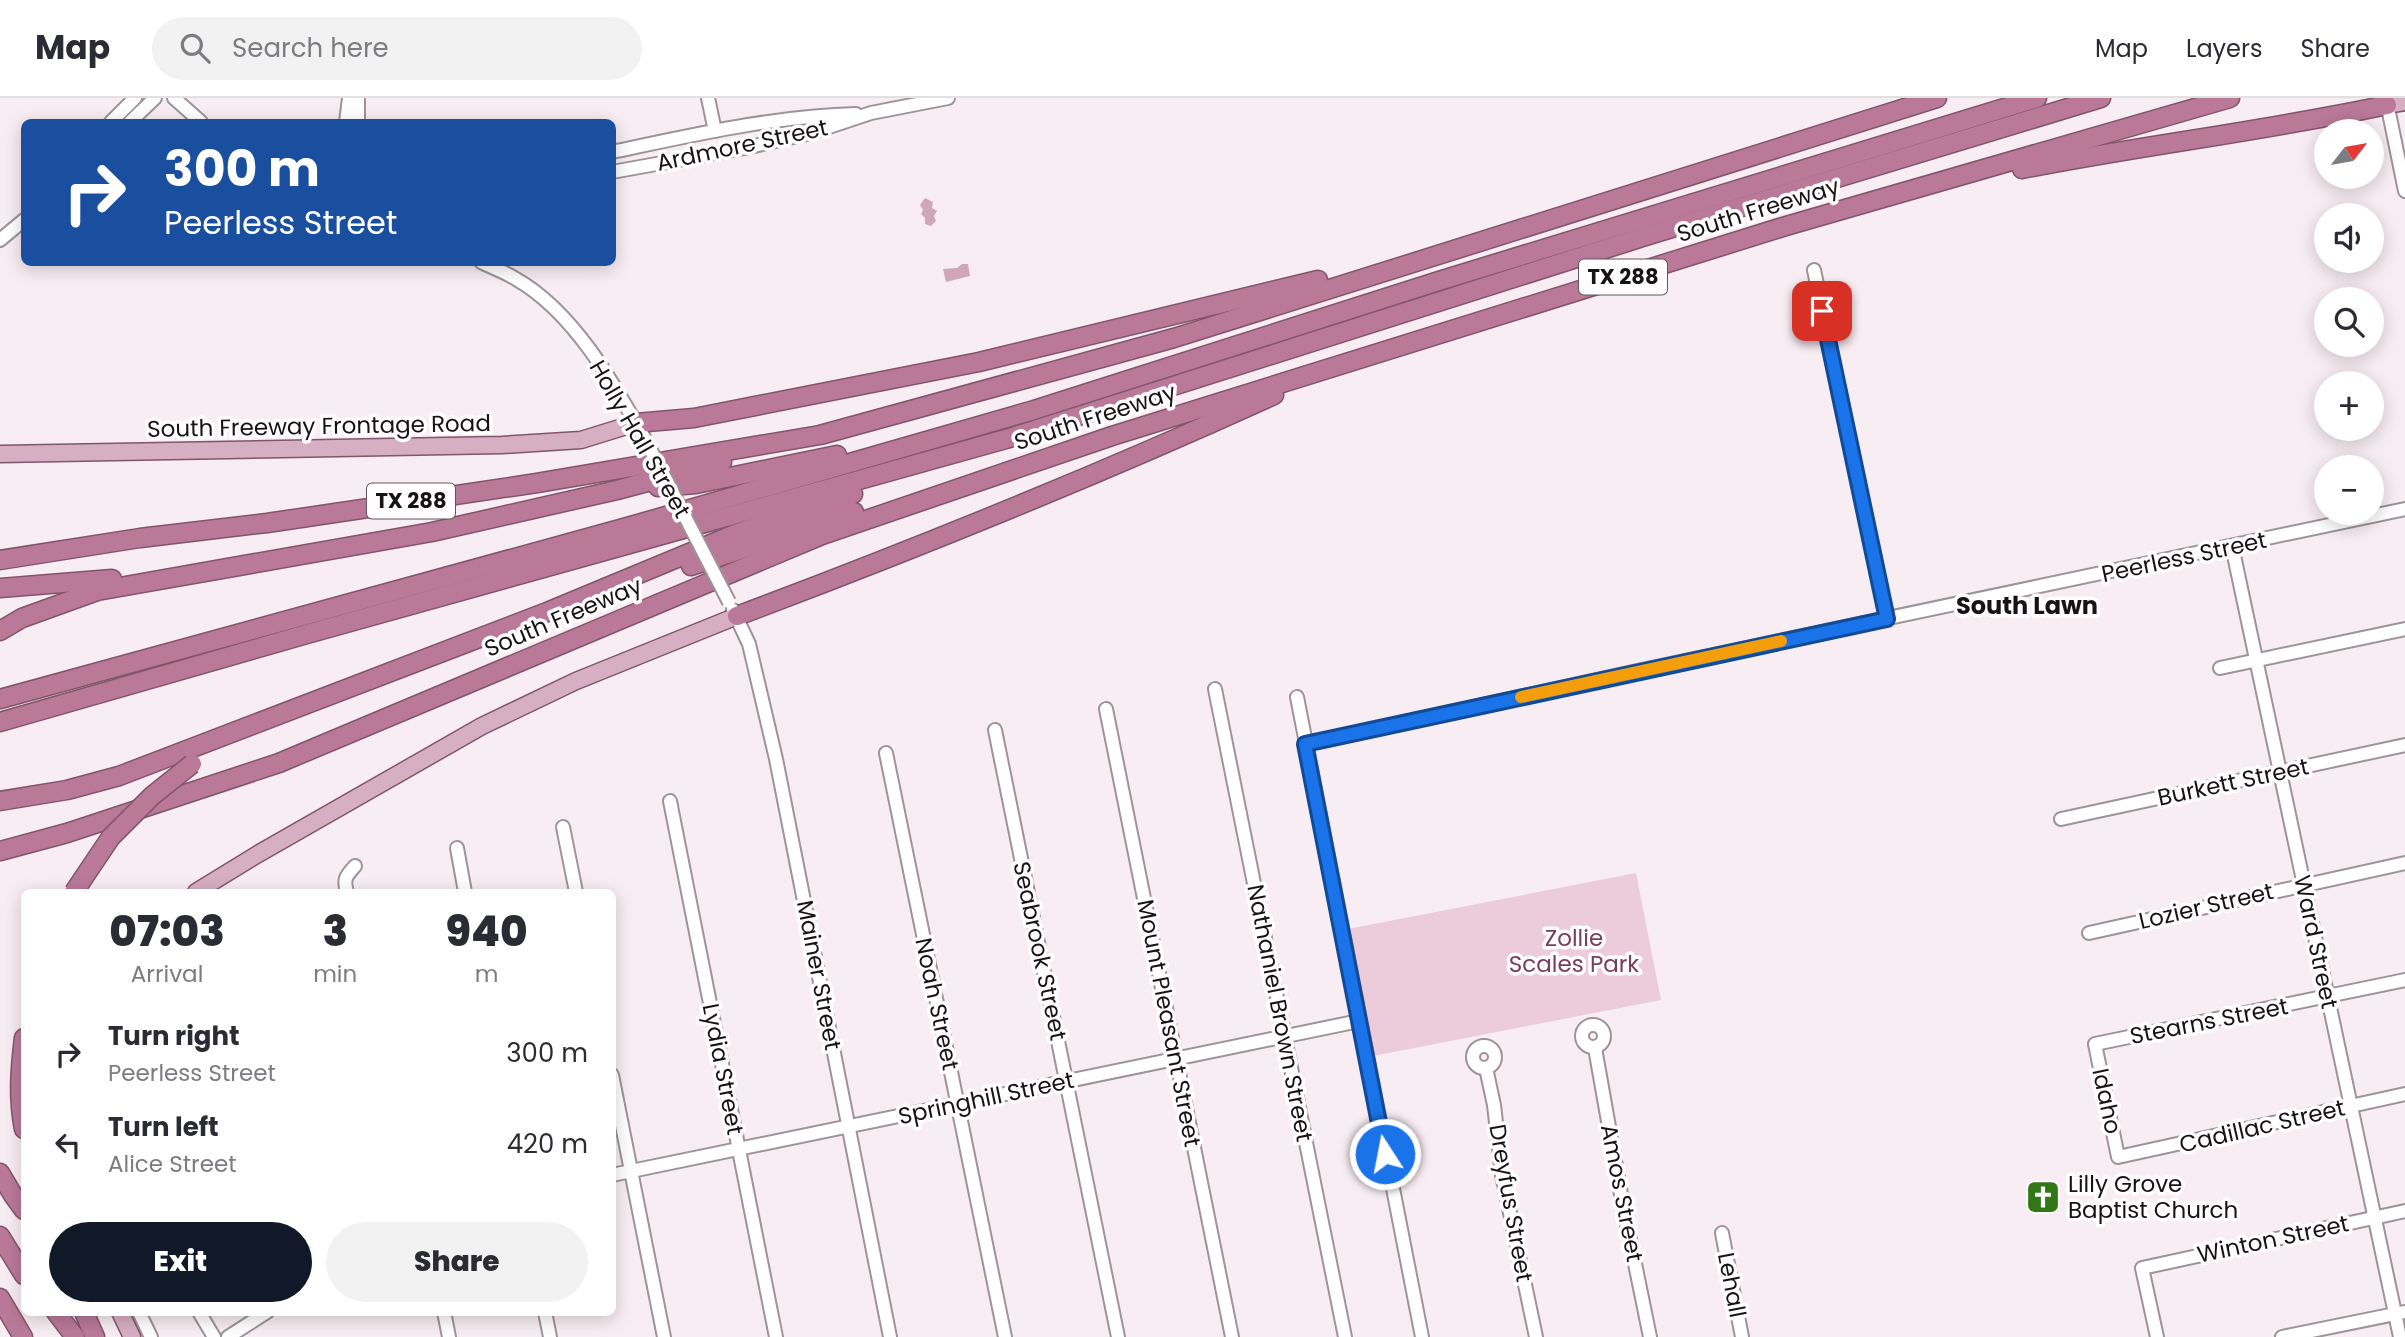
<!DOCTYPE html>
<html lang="en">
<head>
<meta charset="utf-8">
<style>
	body { margin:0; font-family:Poppins,sans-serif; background:#f2f2f3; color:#2b2b33; height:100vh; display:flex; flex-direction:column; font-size:26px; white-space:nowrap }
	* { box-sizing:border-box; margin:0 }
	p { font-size:23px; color:#7c7c81 }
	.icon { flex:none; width:38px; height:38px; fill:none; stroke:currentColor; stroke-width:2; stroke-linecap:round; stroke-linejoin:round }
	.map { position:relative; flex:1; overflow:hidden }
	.sheet { position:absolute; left:21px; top:791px; width:595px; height:427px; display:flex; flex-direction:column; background:#fff; border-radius:10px; box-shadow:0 4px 18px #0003 }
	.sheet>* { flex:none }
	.guide { position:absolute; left:21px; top:21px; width:595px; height:147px; border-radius:10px; box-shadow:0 4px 18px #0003; background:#1a4fa0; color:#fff; overflow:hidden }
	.needle { width:46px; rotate:59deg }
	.fabs { position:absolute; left:2314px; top:21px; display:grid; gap:14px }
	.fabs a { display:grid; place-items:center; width:70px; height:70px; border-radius:50%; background:#fff; box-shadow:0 4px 18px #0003; font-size:35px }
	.pin { position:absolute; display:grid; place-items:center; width:60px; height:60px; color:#fff; margin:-30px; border-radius:14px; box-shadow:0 4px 10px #0006 }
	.me { position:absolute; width:77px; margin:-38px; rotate:349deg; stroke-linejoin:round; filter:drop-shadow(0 0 5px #0008) }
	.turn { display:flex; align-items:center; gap:24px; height:147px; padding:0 28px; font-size:32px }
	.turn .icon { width:91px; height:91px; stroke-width:2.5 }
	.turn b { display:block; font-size:49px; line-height:60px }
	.eta { display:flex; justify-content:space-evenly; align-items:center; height:119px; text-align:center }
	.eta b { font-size:42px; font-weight:800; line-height:49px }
	.primary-button { display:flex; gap:14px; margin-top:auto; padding:14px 28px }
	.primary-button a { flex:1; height:80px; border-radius:42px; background:#111827; color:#fff; font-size:28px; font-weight:800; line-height:80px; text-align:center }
	.primary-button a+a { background:#f2f2f3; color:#2b2b33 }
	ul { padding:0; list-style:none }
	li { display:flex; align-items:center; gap:21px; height:91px; padding:0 28px }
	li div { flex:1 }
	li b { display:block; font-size:26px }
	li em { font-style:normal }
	header { display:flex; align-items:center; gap:42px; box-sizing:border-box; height:98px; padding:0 35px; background:#fff; border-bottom:2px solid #e1e1e2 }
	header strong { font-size:33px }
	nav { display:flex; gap:38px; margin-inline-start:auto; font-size:24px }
	.search { width:490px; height:63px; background:#f2f2f3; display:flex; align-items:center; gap:18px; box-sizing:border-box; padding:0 24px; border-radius:38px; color:#7c7c81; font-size:26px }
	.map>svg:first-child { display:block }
	.green { fill:#eccbda }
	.water { fill:#d0a6b9 }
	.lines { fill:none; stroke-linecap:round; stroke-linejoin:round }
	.minor-casing { stroke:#9d9498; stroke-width:16 }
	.major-casing { stroke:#81556b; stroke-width:19 }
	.highway-casing { stroke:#81556b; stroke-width:21 }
	.minor { stroke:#fff; stroke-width:12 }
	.major { stroke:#d6afc2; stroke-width:16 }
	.highway { stroke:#ba7999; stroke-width:18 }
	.minor-bridge-casing { stroke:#9d9498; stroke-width:16; stroke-linecap:butt }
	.highway-bridge-casing { stroke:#81556b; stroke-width:21; stroke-linecap:butt }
	.minor-bridge { stroke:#fff; stroke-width:12 }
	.highway-bridge { stroke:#ba7999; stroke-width:18 }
	.route-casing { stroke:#114b97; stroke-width:18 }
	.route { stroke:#1a73e8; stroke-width:12 }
	.slow { stroke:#f59e0b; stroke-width:12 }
	.labels { text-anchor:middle; stroke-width:7; stroke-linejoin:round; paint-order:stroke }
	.shield { fill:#fffdfe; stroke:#5d595b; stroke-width:2 }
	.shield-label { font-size:21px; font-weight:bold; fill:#171315 }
	.street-label { font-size:23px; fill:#171315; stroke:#fffdfe }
	.park-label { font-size:23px; fill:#773f5c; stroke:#fffdfe }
	.poi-label { font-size:23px; fill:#171315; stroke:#fffdfe; text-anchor:start }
	.neighbourhood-label { font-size:24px; font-weight:bold; fill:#171315; stroke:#fffdfe }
</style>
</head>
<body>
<header>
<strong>Map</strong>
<div class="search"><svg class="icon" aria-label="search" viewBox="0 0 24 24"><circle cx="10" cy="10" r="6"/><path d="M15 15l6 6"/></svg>Search here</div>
<nav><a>Map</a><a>Layers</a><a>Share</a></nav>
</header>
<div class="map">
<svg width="2405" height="1239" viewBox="0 0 2405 1239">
	<rect width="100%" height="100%" fill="#f8edf2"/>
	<path class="green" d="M1636 775 1661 902 1373 958 1348 831Z"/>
	<g class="water">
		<path d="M925 100 933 104 932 110 937 113 934 118 936 123 931 128 925 126V120L921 116 923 112 920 107Z"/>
		<path d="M962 166H968L970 178 946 184 943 171 957 170Z"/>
	</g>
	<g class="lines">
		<g class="minor-casing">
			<g id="minor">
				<path d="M174 0 201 24"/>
				<path d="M358 0V24"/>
				<path d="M708 0 715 33"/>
				<path d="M2386 0 2405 93"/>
				<path d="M111 24 135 0"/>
				<path d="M130 24 155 0"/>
				<path d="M346 24 349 0"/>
				<path d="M612 54C693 37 774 18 856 16"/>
				<path d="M612 74 745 50 811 35 871 15 948 0"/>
				<path d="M0 142 24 122"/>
				<path d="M481 164C493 170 505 174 516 181 574 214 614 286 646 343"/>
				<path d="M1814 172 1887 521"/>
				<path d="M2232 448 2400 1239"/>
				<path d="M733 512 749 546 776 661 890 1239"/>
				<path d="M2220 570 2405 531"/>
				<path d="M1215 591 1345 1239"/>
				<path d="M1297 599 1422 1239"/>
				<path d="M1106 611 1232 1239"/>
				<path d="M995 632 1118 1239"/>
				<path d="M1305 646 1637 573 2405 411"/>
				<path d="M886 655 1005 1239"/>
				<path d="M670 703 776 1239"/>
				<path d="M2061 721 2405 647"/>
				<path d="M563 729 576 794"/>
				<path d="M457 750 465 794"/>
				<path d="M347 794C343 781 346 778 355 768"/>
				<path d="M2089 835 2405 765"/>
				<path d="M2405 882 2095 946 2118 1059 2405 996"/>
				<circle cx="1593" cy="938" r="11"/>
				<circle cx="1484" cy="959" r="11"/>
				<path d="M1595 950 1622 1102 1650 1239"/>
				<path d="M1486 970 1494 1007 1502 1077 1536 1239"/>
				<path d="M612 977 664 1239"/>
				<path d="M612 1077 1359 923"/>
				<path d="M1722 1135 1742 1239"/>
				<path d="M139 1214 151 1239"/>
				<path d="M199 1214 214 1239"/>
				<path d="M444 1214 449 1239"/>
				<path d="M545 1214 550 1239"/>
				<path d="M228 1239 267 1214"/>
				<path d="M2157 1239 2142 1170 2405 1113"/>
				<path d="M2282 1239 2405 1214"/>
			</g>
		</g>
		<g class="major-casing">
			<g id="major">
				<path d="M2387 7 2405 4"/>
				<path d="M0 356 502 347 581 342 636 325"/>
				<path d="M196 794 258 756 482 628 576 583 737 518"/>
				<path d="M120 1214 132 1239"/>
			</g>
		</g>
		<g class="highway-casing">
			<g id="highway">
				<path d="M2022 71C2143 47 2266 33 2387 7"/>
				<path d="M636 325 694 320 979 264 1318 182"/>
				<path d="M658 389 696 386 837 357"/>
				<path d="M0 462 140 440 267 425 537 385 820 337 1174 240 1937 0"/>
				<path d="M691 468 854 414"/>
				<path d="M0 490 112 481"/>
				<path d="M737 518C918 450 1098 377 1274 297"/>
				<path d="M0 533 22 520 97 493 432 434 617 392 722 364"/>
				<path d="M0 601 624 430 1034 312 1442 182 2037 0"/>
				<path d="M0 624 307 536 1006 341 1649 137 2101 0"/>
				<path d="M0 703 67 692 119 678 547 514 735 436 853 396"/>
				<path d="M0 753 67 735 279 665 822 437 1112 338 1786 128 2230 0"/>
				<path d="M24 940C20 972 18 1000 24 1031"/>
				<path d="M0 1075 13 1097 24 1112"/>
				<path d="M0 1138 24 1177"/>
				<path d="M0 1200 23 1239"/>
				<path d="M56 1214 75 1239"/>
				<path d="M84 1214 95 1239"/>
			</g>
		</g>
		<use href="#minor" class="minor"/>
		<use href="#major" class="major"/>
		<use href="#highway" class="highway"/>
		<g class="minor-bridge-casing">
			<path id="minor-bridge" d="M646 343 729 504"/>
		</g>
		<g class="highway-bridge-casing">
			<path id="highway-bridge" d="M74 794 111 739 152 698 192 666"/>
		</g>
		<use href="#minor-bridge" class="minor-bridge"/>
		<use href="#highway-bridge" class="highway-bridge"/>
	</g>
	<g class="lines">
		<g class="route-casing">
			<path id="route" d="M1385 1056 1305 646 1887 521 1822 213"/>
		</g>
		<use href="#route" class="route"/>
		<path class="slow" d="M1521 599 1781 543"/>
	</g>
	<defs>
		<g id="church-square" transform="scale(1.75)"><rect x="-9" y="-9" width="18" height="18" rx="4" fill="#327616" stroke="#fffdfe"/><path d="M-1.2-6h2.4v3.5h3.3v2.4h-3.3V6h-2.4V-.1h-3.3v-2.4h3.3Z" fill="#fff"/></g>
	</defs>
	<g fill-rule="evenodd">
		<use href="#church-square" x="2043" y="1099"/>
	</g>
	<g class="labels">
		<g class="shield">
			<rect x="1579" y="161.5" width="88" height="35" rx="5"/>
			<rect x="367" y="385.5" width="88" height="35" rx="5"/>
		</g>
		<g class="shield-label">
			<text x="1623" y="186">TX 288</text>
			<text x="411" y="410">TX 288</text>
		</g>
		<g class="street-label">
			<text transform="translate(742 47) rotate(-12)" y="8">Ardmore Street</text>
			<text transform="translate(1758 112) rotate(-17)" y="8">South Freeway</text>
			<text transform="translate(1095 319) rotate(-18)" y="8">South Freeway</text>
			<text transform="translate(319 328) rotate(-1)" y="8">South Freeway Frontage Road</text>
			<text transform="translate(640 341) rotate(60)" y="8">Holly Hall Street</text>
			<text transform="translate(2184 459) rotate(-12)" y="8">Peerless Street</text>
			<text transform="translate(563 519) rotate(-23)" y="8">South Freeway</text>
			<text transform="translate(2233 684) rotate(-12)" y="8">Burkett Street</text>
			<text transform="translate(2206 808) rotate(-13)" y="8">Lozier Street</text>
			<text transform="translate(2316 844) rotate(78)" y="8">Ward Street</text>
			<text transform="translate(1040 853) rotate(78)" y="8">Seabrook Street</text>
			<text transform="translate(819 877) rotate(79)" y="8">Mainer Street</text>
			<text transform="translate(937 906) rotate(78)" y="8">Noah Street</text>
			<text transform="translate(1280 915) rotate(79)" y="8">Nathaniel Brown Street</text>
			<text transform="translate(2209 923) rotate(-11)" y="8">Stearns Street</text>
			<text transform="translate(1169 925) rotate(79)" y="8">Mount Pleasant Street</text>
			<text transform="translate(723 971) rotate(79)" y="8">Lydia Street</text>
			<text transform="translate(986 1000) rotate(-12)" y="8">Springhill Street</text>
			<text transform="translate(2107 1003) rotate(78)" y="8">Idaho</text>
			<text transform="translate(2262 1028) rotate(-13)" y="8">Cadillac Street</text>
			<text transform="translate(1622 1095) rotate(79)" y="8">Amos Street</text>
			<text transform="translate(1511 1105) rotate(80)" y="8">Dreyfus Street</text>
			<text transform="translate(2273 1141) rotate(-12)" y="8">Winton Street</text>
			<text transform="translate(1732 1187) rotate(79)" y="8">Lehall</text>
		</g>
		<g class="park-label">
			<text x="1574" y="848">Zollie<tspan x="1574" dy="26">Scales Park</tspan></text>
		</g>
		<g class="poi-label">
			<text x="2068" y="1094">Lilly Grove<tspan x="2068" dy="26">Baptist Church</tspan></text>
		</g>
		<g class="neighbourhood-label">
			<text x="2027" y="516">South Lawn</text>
		</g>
	</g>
</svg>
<div class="fabs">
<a><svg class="needle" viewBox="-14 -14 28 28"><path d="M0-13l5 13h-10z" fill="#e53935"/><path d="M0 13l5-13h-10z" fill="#7c7c81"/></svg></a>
<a><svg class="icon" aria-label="sound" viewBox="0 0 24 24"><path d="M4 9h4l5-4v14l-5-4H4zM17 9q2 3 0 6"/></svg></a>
<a><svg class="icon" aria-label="search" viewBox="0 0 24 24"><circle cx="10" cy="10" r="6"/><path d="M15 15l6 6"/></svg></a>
<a>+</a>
<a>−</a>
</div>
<div class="pin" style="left:1822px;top:213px;background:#d93025"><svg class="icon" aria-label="arrive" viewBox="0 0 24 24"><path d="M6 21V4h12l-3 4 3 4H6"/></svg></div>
<svg class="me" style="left:1385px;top:1056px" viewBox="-20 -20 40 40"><circle r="17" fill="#1a73e8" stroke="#fff" stroke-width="3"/><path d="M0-11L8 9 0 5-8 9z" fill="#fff"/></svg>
<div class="guide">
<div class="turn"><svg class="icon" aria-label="right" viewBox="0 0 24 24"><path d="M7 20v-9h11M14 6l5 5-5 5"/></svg><div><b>300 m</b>Peerless Street</div></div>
</div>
<section class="sheet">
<div class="eta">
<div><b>07:03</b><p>Arrival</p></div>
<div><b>3</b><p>min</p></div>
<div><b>940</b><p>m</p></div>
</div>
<ul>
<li><svg class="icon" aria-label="right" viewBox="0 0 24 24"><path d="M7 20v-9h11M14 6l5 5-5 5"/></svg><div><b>Turn right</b><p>Peerless Street</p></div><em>300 m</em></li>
<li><svg class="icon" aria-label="left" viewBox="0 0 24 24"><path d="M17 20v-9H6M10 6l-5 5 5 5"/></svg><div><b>Turn left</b><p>Alice Street</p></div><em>420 m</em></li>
</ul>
<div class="primary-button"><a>Exit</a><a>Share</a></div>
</section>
</div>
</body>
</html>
